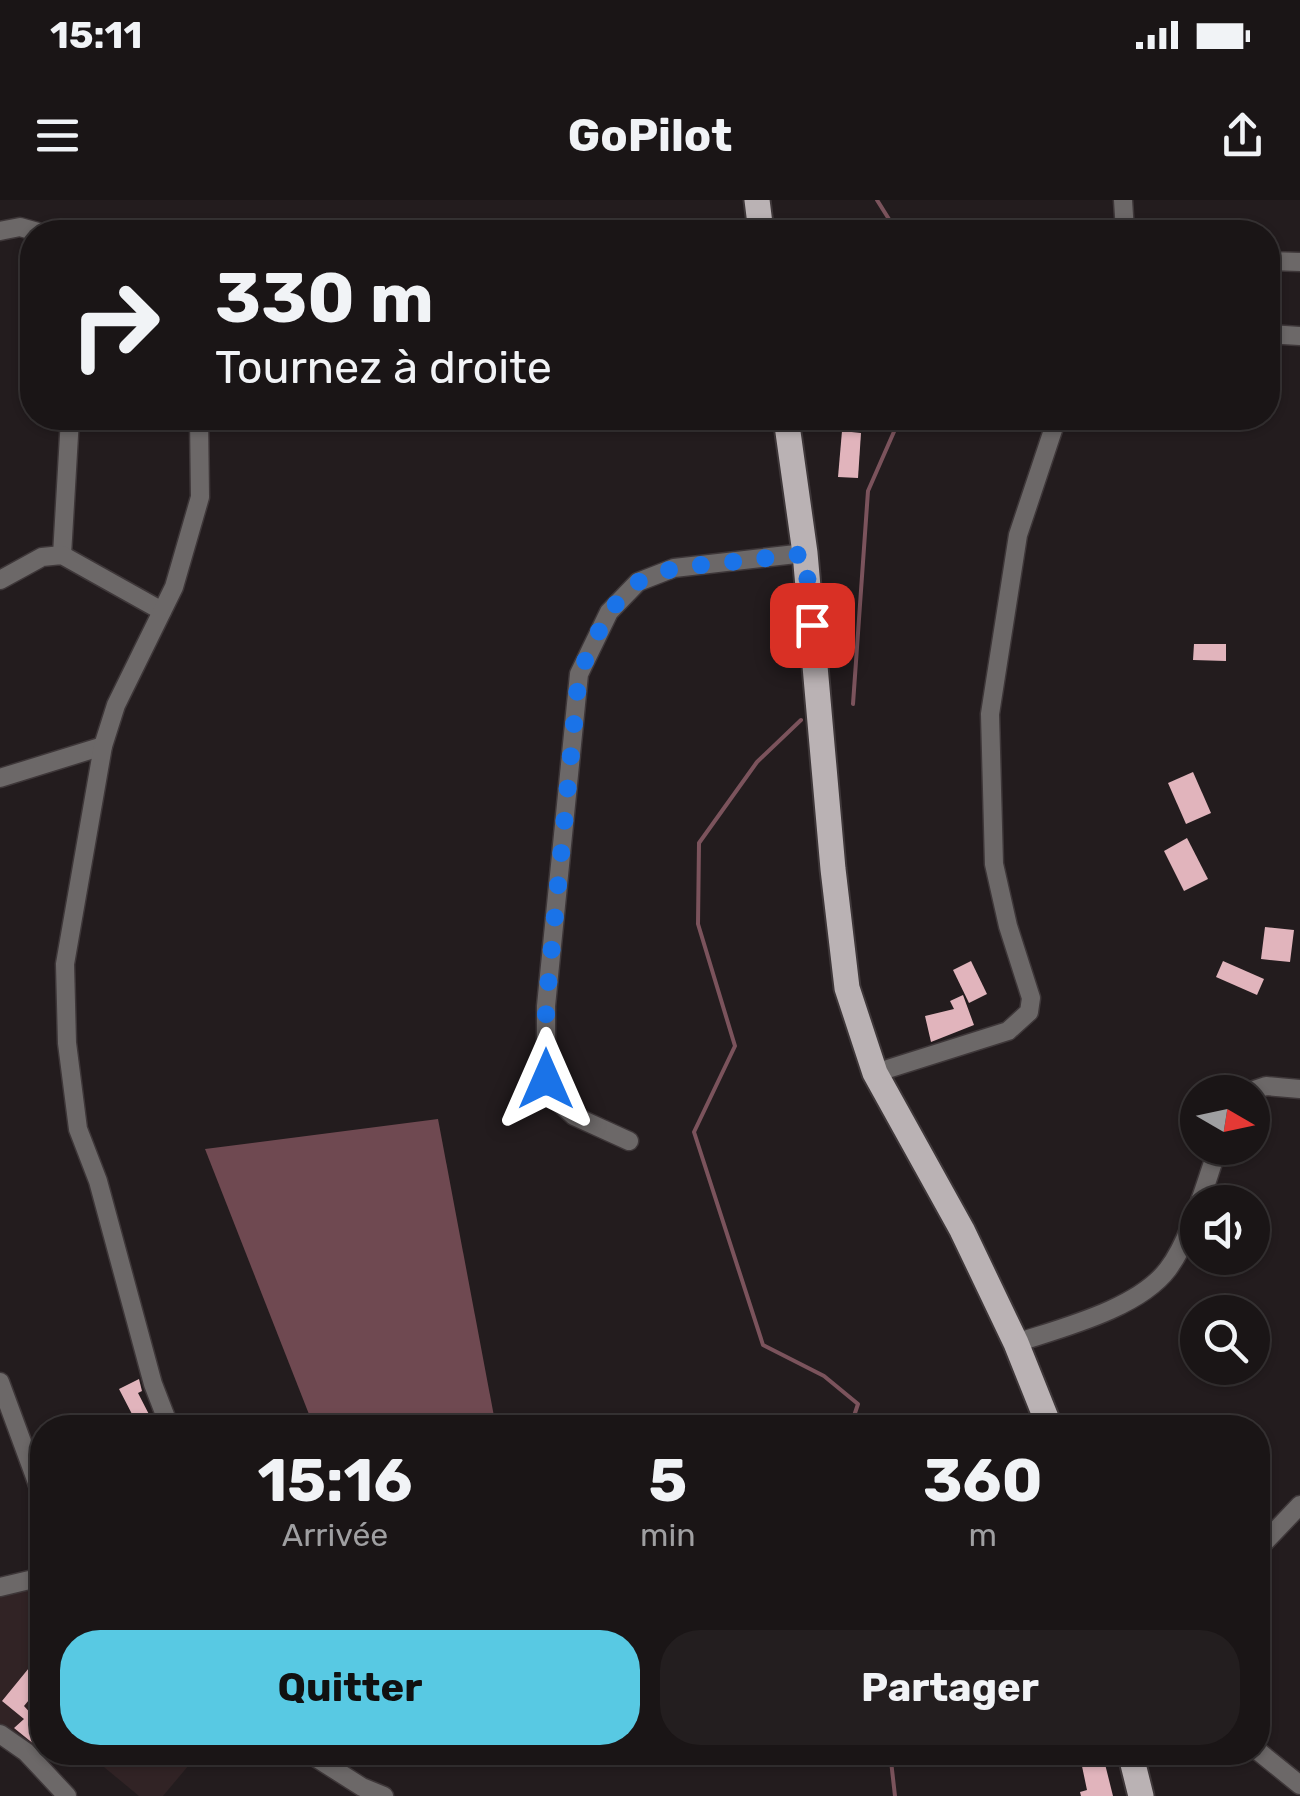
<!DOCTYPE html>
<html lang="fr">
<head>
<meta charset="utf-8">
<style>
	body { margin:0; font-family:Rubik,sans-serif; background:#231e1f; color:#f1f3f6; height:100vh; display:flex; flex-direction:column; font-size:38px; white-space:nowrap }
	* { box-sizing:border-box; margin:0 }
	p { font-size:32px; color:#9f9fa1 }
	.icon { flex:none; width:55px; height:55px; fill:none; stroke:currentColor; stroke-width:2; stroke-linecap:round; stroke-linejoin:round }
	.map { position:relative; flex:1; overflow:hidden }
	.sheet { position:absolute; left:30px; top:1215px; width:1240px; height:350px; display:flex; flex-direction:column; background:#1a1516; border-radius:40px; box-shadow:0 2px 8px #0004,0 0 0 2px #383435 }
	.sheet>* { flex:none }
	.top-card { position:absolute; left:20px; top:20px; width:1260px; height:210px; border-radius:40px; box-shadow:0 2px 8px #0004,0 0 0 2px #383435; background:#1a1516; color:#f1f3f6; overflow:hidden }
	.needle { width:65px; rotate:99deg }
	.buttons { position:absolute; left:1180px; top:875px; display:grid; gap:20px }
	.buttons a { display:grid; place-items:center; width:90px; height:90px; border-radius:50%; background:#1a1516; box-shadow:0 2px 8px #0004,0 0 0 2px #383435; font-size:50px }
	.pin { position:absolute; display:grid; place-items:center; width:85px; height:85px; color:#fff; margin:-42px; border-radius:20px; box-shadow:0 5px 15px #0006 }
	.me { position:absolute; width:110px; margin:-55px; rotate:0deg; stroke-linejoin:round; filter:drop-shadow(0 0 8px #0008) }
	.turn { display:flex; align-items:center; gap:35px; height:210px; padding:0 30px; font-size:45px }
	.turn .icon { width:130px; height:130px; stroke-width:2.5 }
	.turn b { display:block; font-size:70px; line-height:85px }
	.eta { display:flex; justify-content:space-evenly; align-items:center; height:170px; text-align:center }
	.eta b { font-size:60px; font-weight:700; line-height:70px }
	.cta { display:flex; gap:20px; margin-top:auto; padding:20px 30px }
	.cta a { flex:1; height:115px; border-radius:40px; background:#58c9e3; color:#111; font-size:40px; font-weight:700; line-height:115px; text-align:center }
	.cta a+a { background:#231e1f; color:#f1f3f6 }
	.status { display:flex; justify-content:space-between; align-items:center; height:70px; padding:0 50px; background:#1a1516; direction:ltr }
	.status svg { height:28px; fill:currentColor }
	header { display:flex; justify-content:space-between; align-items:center; height:130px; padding:0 30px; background:#1a1516; font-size:45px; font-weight:700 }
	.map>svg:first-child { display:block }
	.built { fill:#312325 }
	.forest { fill:#6f4951 }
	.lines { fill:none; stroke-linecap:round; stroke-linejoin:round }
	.stream { stroke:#7b535c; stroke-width:4 }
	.building { fill:#e1b4bc }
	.minor-casing { stroke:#3e3739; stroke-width:21 }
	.primary-casing { stroke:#3e3739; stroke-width:29 }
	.minor { stroke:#6c6868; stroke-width:18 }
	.primary { stroke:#bab2b4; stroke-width:25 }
	.route { stroke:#1a73e8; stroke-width:18; stroke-dasharray:0 32.4 }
</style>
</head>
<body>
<div class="status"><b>15:11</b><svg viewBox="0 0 49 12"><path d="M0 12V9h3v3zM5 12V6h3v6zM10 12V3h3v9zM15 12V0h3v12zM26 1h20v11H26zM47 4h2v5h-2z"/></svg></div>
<header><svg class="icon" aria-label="menu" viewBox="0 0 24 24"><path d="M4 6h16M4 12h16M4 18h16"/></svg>GoPilot<svg class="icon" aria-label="share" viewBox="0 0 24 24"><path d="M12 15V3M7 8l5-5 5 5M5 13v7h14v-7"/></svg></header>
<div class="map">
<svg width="1300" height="1596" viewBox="0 0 1300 1596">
	<rect width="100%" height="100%" fill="#231c1e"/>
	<g class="built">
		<path d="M42 1377V1551L33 1560 0 1534V1387Z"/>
		<path d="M87 1553H199L163 1596H139Z"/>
	</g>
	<path class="forest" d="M438 919 496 1227H314L205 949Z"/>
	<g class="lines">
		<g class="stream">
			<path d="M877 0 897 32"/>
			<path d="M853 504 868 291 900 218"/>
			<path d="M801 520 757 562 699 643 698 724 735 846 694 932 763 1145 824 1176 858 1204 850 1228"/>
			<path d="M890 1552 895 1596"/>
		</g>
	</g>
	<g class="building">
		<path d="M842 231 861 233 858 278 838 277Z"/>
		<path d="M1194 444H1226V461L1193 460Z"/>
		<path d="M1193 572 1211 613 1186 624 1168 583Z"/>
		<path d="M1187 638 1208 679 1184 691 1164 651Z"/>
		<path d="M1265 727 1294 730 1290 762 1261 759Z"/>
		<path d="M971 761 987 794 969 803 953 770Z"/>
		<path d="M1223 761 1264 779 1257 795 1216 777Z"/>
		<path d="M963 795 974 825 931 842 925 816 954 809 950 801Z"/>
		<path d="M139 1179 142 1191 138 1193 156 1228H132L127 1219 133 1216 119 1189Z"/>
		<path d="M42 1452V1484L24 1506 42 1526 40 1549 14 1528 24 1519 2 1501Z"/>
		<path d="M1079 1552H1102L1113 1596H1081L1080 1592 1087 1590Z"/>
	</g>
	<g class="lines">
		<g class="minor-casing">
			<g id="minor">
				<path d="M1123 0 1125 32"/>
				<path d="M0 31 20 27 38 32"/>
				<path d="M1268 61 1300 62"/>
				<path d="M1268 134 1300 136"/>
				<path d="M62 355 70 218"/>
				<path d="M0 380 42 357 62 355 162 411"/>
				<path d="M0 578 103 546"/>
				<path d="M875 873 1008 831 1029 812 1031 798 1008 726 994 664 990 514 1018 335 1057 218"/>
				<path d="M1248 892 1266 886 1300 889"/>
				<path d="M629 941 574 916 551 895 546 879V806L579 474 609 412 638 382 674 368 805 353"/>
				<path d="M1016 1143C1061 1128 1138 1109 1168 1069 1191 1038 1205 984 1218 948"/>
				<path d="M0 1182 42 1296"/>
				<path d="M170 1228 153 1184 98 981 78 929 67 843 65 764 103 546 116 505 174 387 200 297 199 218"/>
				<path d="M1258 1349 1300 1305"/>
				<path d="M0 1387 42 1377"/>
				<path d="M0 1534 26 1552 67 1596"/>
				<path d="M1258 1551 1300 1585"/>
				<path d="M307 1552 362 1587 384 1596"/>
			</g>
		</g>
		<g class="primary-casing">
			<g id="primary">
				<path d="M757 0 761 32"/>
				<path d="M786 218 805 353 833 669 847 788 875 873 962 1030 1016 1143 1050 1228"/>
				<path d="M1130 1552 1141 1596"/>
			</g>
		</g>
		<use href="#minor" class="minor"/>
		<use href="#primary" class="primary"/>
	</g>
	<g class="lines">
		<path class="route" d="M546 879V806L579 474 608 412 638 382 674 368 805 354 812 425"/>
	</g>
</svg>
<div class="buttons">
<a><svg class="needle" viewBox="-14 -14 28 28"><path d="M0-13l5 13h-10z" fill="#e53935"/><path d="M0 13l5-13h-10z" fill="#9f9fa1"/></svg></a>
<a><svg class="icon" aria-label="sound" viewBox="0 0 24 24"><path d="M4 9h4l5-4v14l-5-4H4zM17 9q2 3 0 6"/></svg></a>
<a><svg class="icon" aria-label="search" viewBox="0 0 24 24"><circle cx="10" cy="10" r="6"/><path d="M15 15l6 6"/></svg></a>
</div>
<div class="pin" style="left:812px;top:425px;background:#d93025"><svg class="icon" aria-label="arrive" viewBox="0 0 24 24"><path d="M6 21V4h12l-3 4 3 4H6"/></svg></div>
<svg class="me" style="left:546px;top:879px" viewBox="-20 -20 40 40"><path d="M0-17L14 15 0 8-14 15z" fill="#1a73e8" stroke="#fff" stroke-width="4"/></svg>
<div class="top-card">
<div class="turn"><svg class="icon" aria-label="right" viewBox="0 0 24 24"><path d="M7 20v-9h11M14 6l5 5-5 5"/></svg><div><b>330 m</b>Tournez à droite</div></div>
</div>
<section class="sheet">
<div class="eta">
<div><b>15:16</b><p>Arrivée</p></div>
<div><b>5</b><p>min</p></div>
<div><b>360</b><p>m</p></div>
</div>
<div class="cta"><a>Quitter</a><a>Partager</a></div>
</section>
</div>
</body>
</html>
